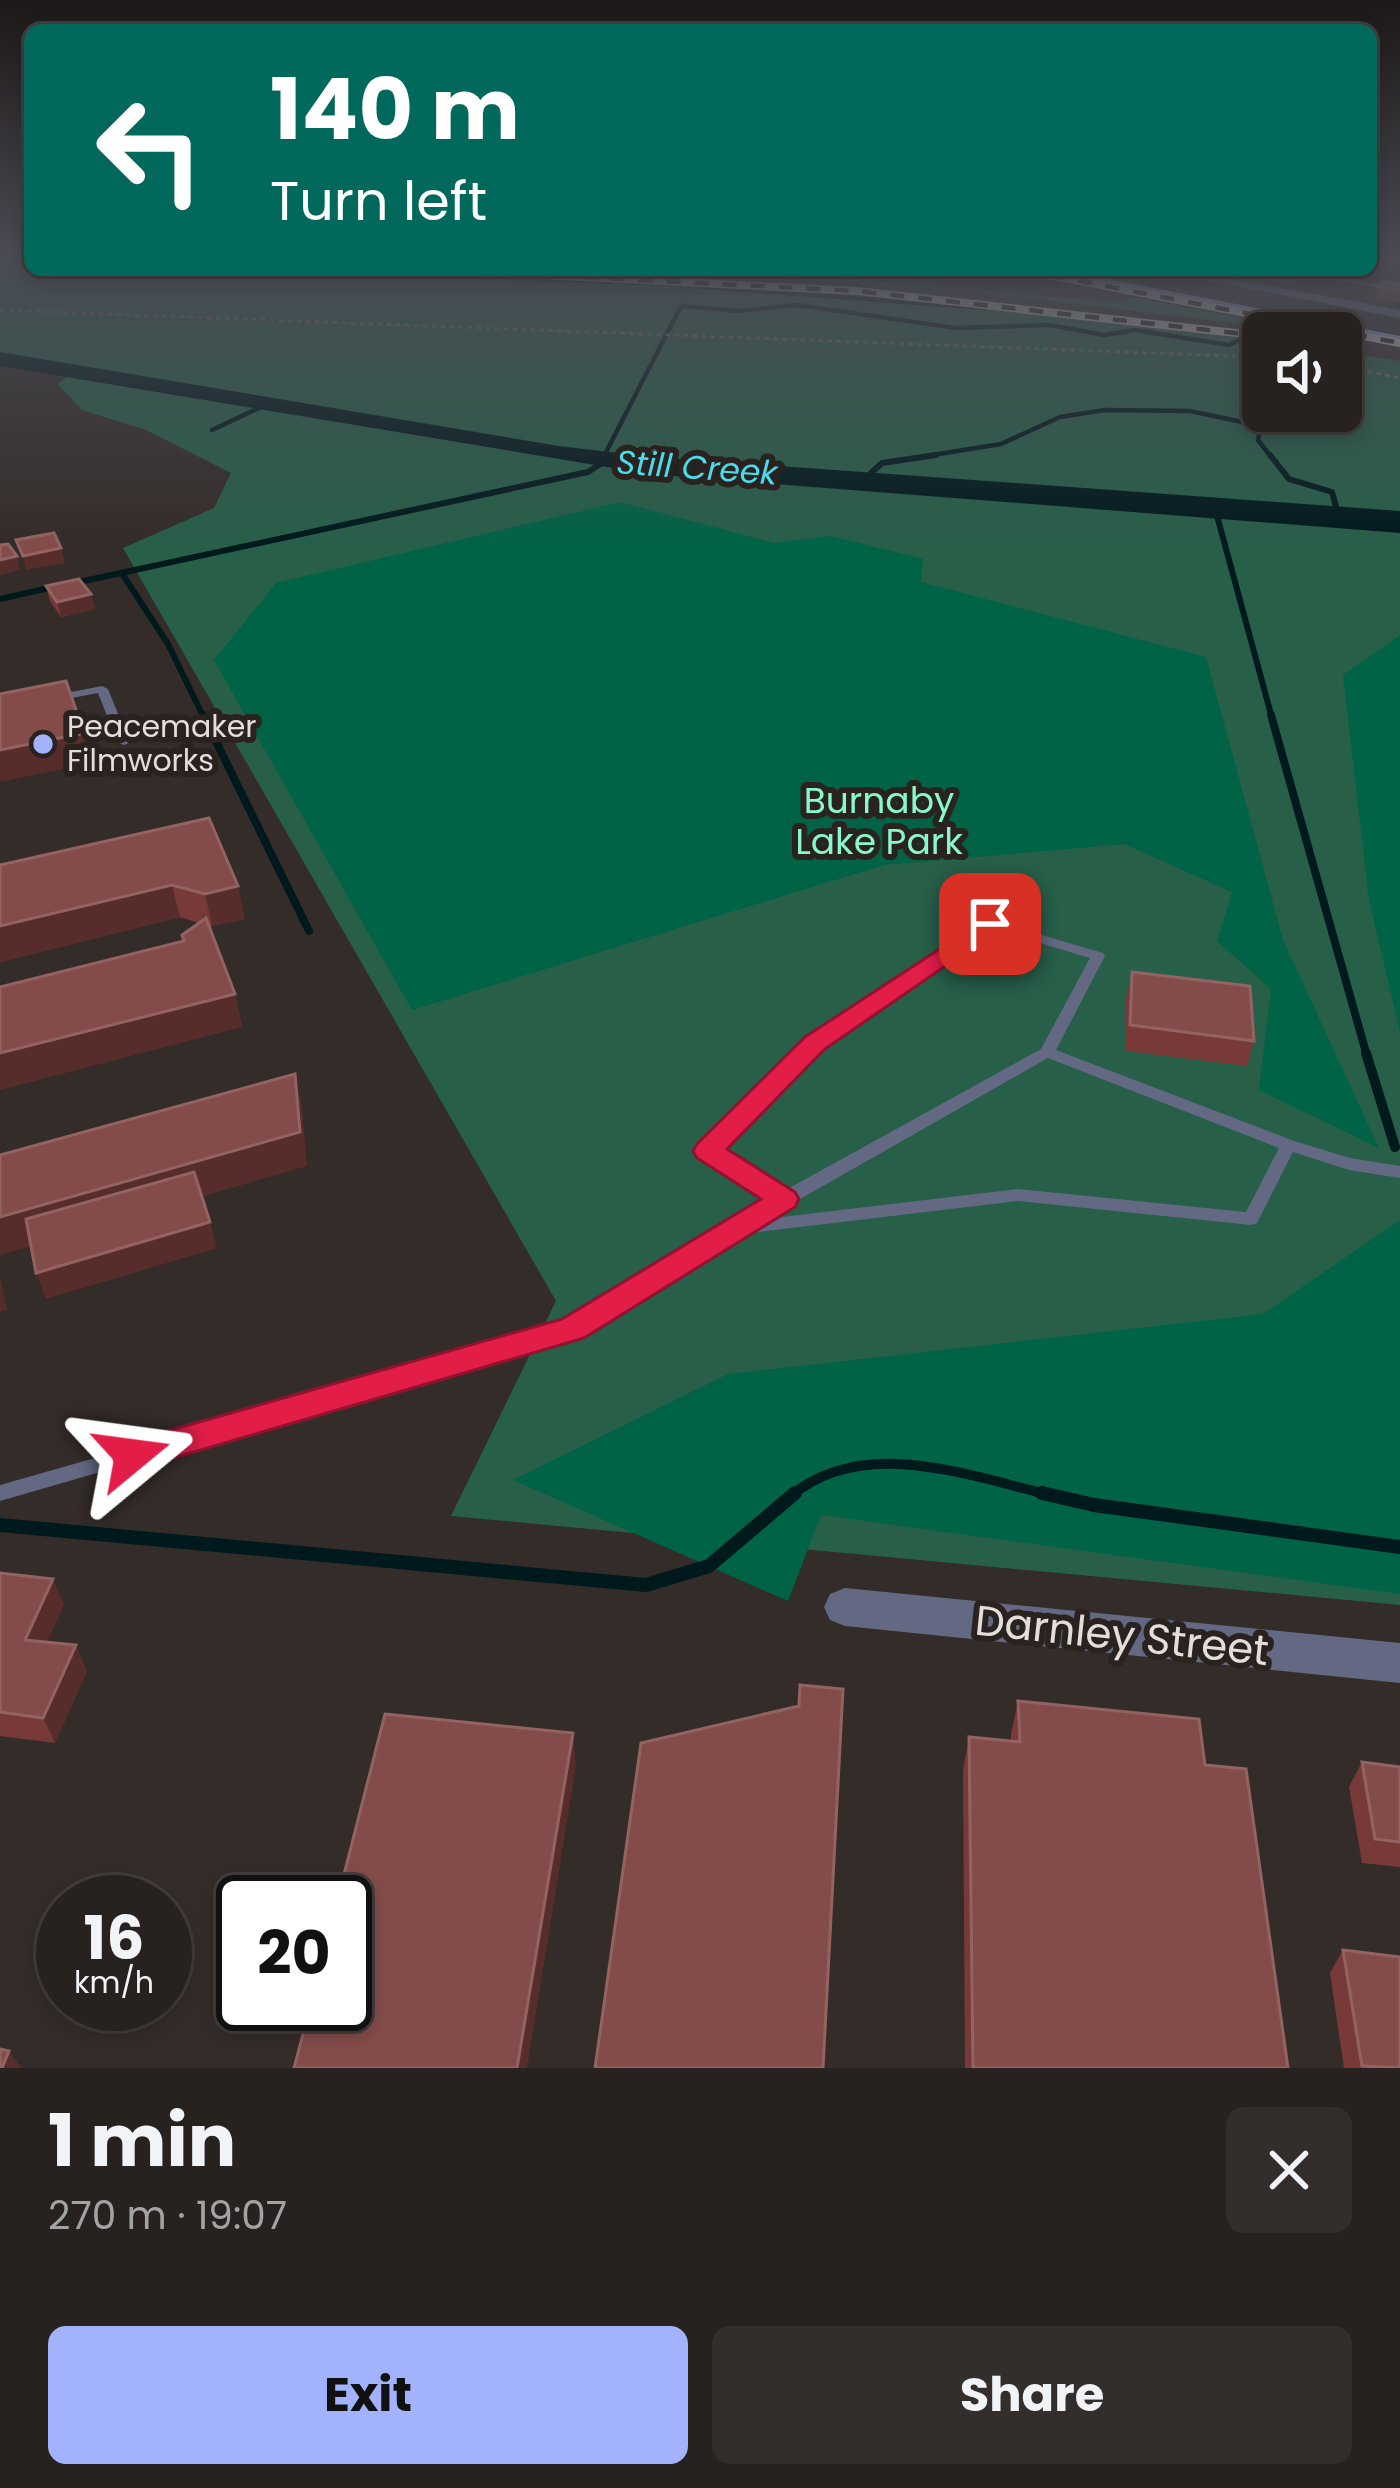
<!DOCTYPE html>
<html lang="en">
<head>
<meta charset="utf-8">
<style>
	body { margin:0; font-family:Poppins,sans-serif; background:#332e2c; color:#f1f3f6; height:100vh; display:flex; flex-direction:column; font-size:45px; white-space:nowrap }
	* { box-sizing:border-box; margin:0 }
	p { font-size:39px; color:#a4a3a4 }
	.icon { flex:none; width:66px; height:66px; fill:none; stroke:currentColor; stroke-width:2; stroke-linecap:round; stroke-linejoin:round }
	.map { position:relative; height:2068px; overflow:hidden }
	.sheet { display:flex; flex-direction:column; background:#27211f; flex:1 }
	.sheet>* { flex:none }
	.hud { position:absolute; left:24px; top:24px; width:1353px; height:252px; border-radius:18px; box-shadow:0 6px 18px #0003,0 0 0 3px #433e3d; background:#00695c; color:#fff; overflow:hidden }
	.controls { position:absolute; left:1242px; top:312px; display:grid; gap:24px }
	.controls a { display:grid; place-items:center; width:120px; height:120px; border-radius:18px; background:#27211f; box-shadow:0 6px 18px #0003,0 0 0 3px #433e3d; font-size:60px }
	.speed { position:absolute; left:36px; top:1875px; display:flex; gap:24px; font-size:60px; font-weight:700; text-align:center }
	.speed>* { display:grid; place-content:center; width:156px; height:156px; border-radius:50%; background:#27211f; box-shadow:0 6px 18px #0003,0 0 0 3px #433e3d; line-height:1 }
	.speed small { font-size:30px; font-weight:400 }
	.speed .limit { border:6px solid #111; border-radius:18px; background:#fff; color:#111 }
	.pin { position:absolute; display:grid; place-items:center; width:102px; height:102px; color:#fff; margin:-51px; border-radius:24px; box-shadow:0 6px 18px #0006 }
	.me { position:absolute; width:132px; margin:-66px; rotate:74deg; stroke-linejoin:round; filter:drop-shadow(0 0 9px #0008) }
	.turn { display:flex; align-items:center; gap:42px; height:252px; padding:0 48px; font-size:54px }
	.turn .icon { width:156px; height:156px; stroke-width:2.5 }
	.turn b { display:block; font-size:84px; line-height:102px }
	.round { display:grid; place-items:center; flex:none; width:126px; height:126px; border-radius:18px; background:#332e2c }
	.overview { display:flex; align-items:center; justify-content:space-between; height:204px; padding:0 48px }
	h1 { font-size:72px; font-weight:700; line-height:90px }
	.button { display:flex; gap:24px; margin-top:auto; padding:24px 48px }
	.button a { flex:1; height:138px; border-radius:18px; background:#a2b2fd; color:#111; font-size:48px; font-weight:700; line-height:138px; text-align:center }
	.button a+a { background:#332e2c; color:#f1f3f6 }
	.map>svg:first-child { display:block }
	.green { fill:#275f49 }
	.forest { fill:#016346 }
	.water { fill:#00191d }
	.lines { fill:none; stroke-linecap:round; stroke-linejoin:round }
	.stream-far4 { stroke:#00191d; stroke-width:4.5 }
	.stream-far3 { stroke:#00191d; stroke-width:6 }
	.stream-far2 { stroke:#00191d; stroke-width:8 }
	.stream-far1 { stroke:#00191d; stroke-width:10 }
	.stream { stroke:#00191d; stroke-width:14 }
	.path { stroke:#716b68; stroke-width:3; stroke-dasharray:4.5 4.5; stroke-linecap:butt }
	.lane { fill:#636983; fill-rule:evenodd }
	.street { fill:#636983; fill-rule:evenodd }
	.primary { fill:#97a3d8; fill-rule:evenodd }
	.rail-casing { stroke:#c7c1bf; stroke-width:8 }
	.rail { stroke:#2a221f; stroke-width:4.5; stroke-dasharray:14; stroke-linecap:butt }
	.wall { fill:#773a38 }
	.shaded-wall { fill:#572d2b }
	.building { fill:#834c4a; stroke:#926361; stroke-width:3 }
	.route { fill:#e11d48; stroke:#92132f; stroke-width:3 }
	.poi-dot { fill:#a2b2fd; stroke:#2a221f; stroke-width:4.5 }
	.labels { text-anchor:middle; stroke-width:12; stroke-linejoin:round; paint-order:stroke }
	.far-poi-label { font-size:30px; fill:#e3dedc; stroke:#2a221f; text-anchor:start }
	.far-water-label { font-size:33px; font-style:italic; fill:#49dced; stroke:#2a221f }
	.park-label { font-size:36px; fill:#87f8c9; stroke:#2a221f }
	.near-street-label { font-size:42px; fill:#e3dedc; stroke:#2a221f }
</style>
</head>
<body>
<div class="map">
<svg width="1400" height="2068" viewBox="0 0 1400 2068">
	<rect width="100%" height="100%" fill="#342c29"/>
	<g class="green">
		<path d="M0 258 30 260V270C442 270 855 284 1263 341V411H1341V352L1400 361V1605L451 1516 556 1301 123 548 214 508 231 473 146 430 82 410 58 384 74 372 0 358Z"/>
		<path d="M647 270 796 275 1123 303 1133 297 1316 333 971 291Z"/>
	</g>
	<g class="forest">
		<path d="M620 502 774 543 830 536 923 559 921 582 1206 657 1283 940 1379 1148 1259 1090 1271 989 1217 941 1232 892 1124 844 884 865 412 1010 214 660 276 583Z"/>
		<path d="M1400 635V1032L1369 900 1343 675Z"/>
		<path d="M1400 1220V1594L821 1515 788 1601 513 1480 728 1374 1263 1314Z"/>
	</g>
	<path class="water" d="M0 352 559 446 643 456 1400 511V533L649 474 0 366Z"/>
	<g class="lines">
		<g class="stream-far4">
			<path d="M0 258 30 259"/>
			<path d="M315 270 666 284 986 308"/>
			<path d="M1252 325 1314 333"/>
			<path d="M212 430 261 407"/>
			<path d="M603 458 681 306 738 311 797 305 956 328 1049 325 1104 335 1135 330 1229 345 1243 338"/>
			<path d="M914 458 1001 444 1060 417 1105 410 1190 411 1261 426 1258 440 1272 458"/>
		</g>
		<g class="stream-far3">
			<path d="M1270 455 1289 479 1332 492 1338 514"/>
			<path d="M603 459 604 455"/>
			<path d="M871 482V473L882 463 936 455"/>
			<path d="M1216 512 1272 718"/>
			<path d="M123 575 168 644 204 718"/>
			<path d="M70 584 588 472 607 460"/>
			<path d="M0 599 53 587"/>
		</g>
		<g class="stream-far2">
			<path d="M203 715 309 931"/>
			<path d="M1271 715 1367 1056"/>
		</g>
		<g class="stream-far1">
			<path d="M1366 1053 1395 1147"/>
			<path d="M791 1496C864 1434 971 1477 1055 1496"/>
		</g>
		<g class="stream">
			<path d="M1042 1493 1094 1505 1400 1547"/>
			<path d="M0 1525 646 1585 709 1566 795 1493"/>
		</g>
		<g class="path">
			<path d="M0 310 1263 357"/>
			<path d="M1341 366 1400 378"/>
		</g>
		<g class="lane">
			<path d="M1279 270H1295L1400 288V292Z"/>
			<path d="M102 686 108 689 129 741 127 744 123 745 117 741 98 693 56 701 50 698 56 695Z"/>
			<path d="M990 920 1103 953 1105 956 1056 1050 1294 1141 1350 1158 1400 1166V1178L1349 1170 1293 1152 1259 1219 1257 1223 1251 1225 1018 1201 740 1234 578 1334 0 1501V1485L566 1324 771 1199 702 1155 700 1151 702 1147 810 1040ZM992 929 1090 958 1041 1049 784 1191 719 1150 820 1046ZM1048 1058 1279 1148 1246 1212 1018 1189 765 1219Z"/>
		</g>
		<g class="street">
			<path d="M1153 270H1183L1400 310V318Z"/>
			<path d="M845 1588 1400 1643V1683L845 1626 830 1620 824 1607 830 1594Z"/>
		</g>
		<path class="primary" d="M1033 270H1062L1400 336V346Z"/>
		<g class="rail-casing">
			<g id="rail">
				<path d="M443 270 857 291 1263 336"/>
				<path d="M1023 270 1400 343"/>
			</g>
		</g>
		<use href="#rail" class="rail"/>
	</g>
	<g class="wall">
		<path d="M1378 256H1400V270L1382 268 1376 265Z"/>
		<path d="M820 270H865L857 274Z"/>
		<path d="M1251 270H1304L1302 279 1294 284 1250 277Z"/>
		<path d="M1400 284V303L1375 298 1377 287Z"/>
		<path d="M46 586 91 594 95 609 61 617 50 601Z"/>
		<path d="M209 818 245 919 212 926H209L235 994 242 1027 183 941 199 923 180 917 0 962V865Z"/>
		<path d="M1132 972 1254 1041 1247 1066 1125 1051 1126 997Z"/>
		<path d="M0 1573 64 1604 47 1642 87 1671 55 1743 0 1736Z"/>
		<path d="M1018 1701 1205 1765 1288 2068H965L963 1770 969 1737 1011 1741V1734Z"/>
		<path d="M1362 1762 1400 1767V1867L1362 1863 1349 1787Z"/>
		<path d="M1343 1950 1400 2068H1344L1330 1973Z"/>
	</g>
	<g class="shaded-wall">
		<path d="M1301 270H1304L1302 279 1294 284 1296 273Z"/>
		<path d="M61 548 65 563 26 570 23 556Z"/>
		<path d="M17 556 20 570 0 575V560Z"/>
		<path d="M91 594 95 609 61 617 57 602Z"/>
		<path d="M84 733 92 763 0 782V750Z"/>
		<path d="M172 885 180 917 0 962V926Z"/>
		<path d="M238 886 245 919 212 926 205 894Z"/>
		<path d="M235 994 242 1027 0 1090V1053Z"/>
		<path d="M295 1074 302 1108 307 1166 0 1255V1217Z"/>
		<path d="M210 1222 217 1248 46 1299 36 1273Z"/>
		<path d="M0 1277 7 1310 0 1312Z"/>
		<path d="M53 1579 64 1604 37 1665 25 1640Z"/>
		<path d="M76 1645 87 1671 55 1743 43 1718Z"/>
		<path d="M573 1733 576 1766 527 2068H517Z"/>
		<path d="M9 2051 21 2068H2Z"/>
	</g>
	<g class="building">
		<path d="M1384 282 1400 284V291L1377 287Z"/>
		<path d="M54 533 61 548 23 556 16 540Z"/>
		<path d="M8 544 17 556 0 560V545Z"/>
		<path d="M79 579 91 594 57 602 46 586Z"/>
		<path d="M66 681 84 733 0 750V694Z"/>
		<path d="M209 818 238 886 205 894 172 885 0 926V865Z"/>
		<path d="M206 918 235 994 0 1053V987L184 941 182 935Z"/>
		<path d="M1132 972 1250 986 1254 1041 1130 1025Z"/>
		<path d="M295 1074 300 1132 0 1217V1155Z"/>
		<path d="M194 1172 210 1222 36 1273 26 1219Z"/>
		<path d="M0 1573 53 1579 25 1640 76 1645 43 1718 0 1712Z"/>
		<path d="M800 1685 843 1689 823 2068H595L641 1743 799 1706Z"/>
		<path d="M1018 1701 1199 1719 1205 1765 1246 1769 1288 2068H973L969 1737 1020 1742Z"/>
		<path d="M385 1714 573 1733 517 2068H294L311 2004H345V1902H337Z"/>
		<path d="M1362 1762 1400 1767V1842L1375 1839Z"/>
		<path d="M1343 1950 1400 1957V2068L1362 2066Z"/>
		<path d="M0 2049 9 2051 2 2068H0Z"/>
	</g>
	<linearGradient id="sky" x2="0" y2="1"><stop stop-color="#1d1817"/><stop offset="0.47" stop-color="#4a4b54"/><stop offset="1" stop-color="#4a4b54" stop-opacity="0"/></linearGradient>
	<rect width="1400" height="546" fill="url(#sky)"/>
	<path class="route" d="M990 916 999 919 1003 924 999 929 825 1049 727 1149 795 1192 799 1199 795 1207 584 1338 132 1470 120 1466 114 1455 120 1445 132 1441 562 1319 761 1199 697 1158 693 1151 697 1144 805 1037Z"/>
	<circle class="poi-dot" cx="43" cy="744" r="12"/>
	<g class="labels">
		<g class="far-poi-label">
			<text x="67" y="737">Peacemaker<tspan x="67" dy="34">Filmworks</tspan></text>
		</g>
		<g class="far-water-label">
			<text transform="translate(697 467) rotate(4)" y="12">Still Creek</text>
		</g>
		<g class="park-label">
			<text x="879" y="813">Burnaby<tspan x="879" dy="41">Lake Park</tspan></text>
		</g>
		<g class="near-street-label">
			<text transform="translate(1122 1635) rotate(6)" y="15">Darnley Street</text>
		</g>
	</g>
</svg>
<div class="controls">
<a><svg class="icon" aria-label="sound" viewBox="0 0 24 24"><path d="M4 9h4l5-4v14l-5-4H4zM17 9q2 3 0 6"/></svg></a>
</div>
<div class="speed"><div>16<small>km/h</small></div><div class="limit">20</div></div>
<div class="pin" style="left:990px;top:924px;background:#d93025"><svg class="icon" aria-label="arrive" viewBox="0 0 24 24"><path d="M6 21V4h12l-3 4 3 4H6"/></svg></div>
<svg class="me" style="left:132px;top:1455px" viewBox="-20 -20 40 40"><path d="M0-17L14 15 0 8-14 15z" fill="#e11d48" stroke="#fff" stroke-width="4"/></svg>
<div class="hud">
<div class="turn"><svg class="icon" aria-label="left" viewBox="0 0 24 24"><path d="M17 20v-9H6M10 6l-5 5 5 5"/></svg><div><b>140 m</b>Turn left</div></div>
</div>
</div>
<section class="sheet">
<div class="overview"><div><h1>1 min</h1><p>270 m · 19:07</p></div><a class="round"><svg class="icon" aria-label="close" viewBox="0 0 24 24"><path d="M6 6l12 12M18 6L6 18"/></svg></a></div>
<div class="button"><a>Exit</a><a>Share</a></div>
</section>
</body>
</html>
